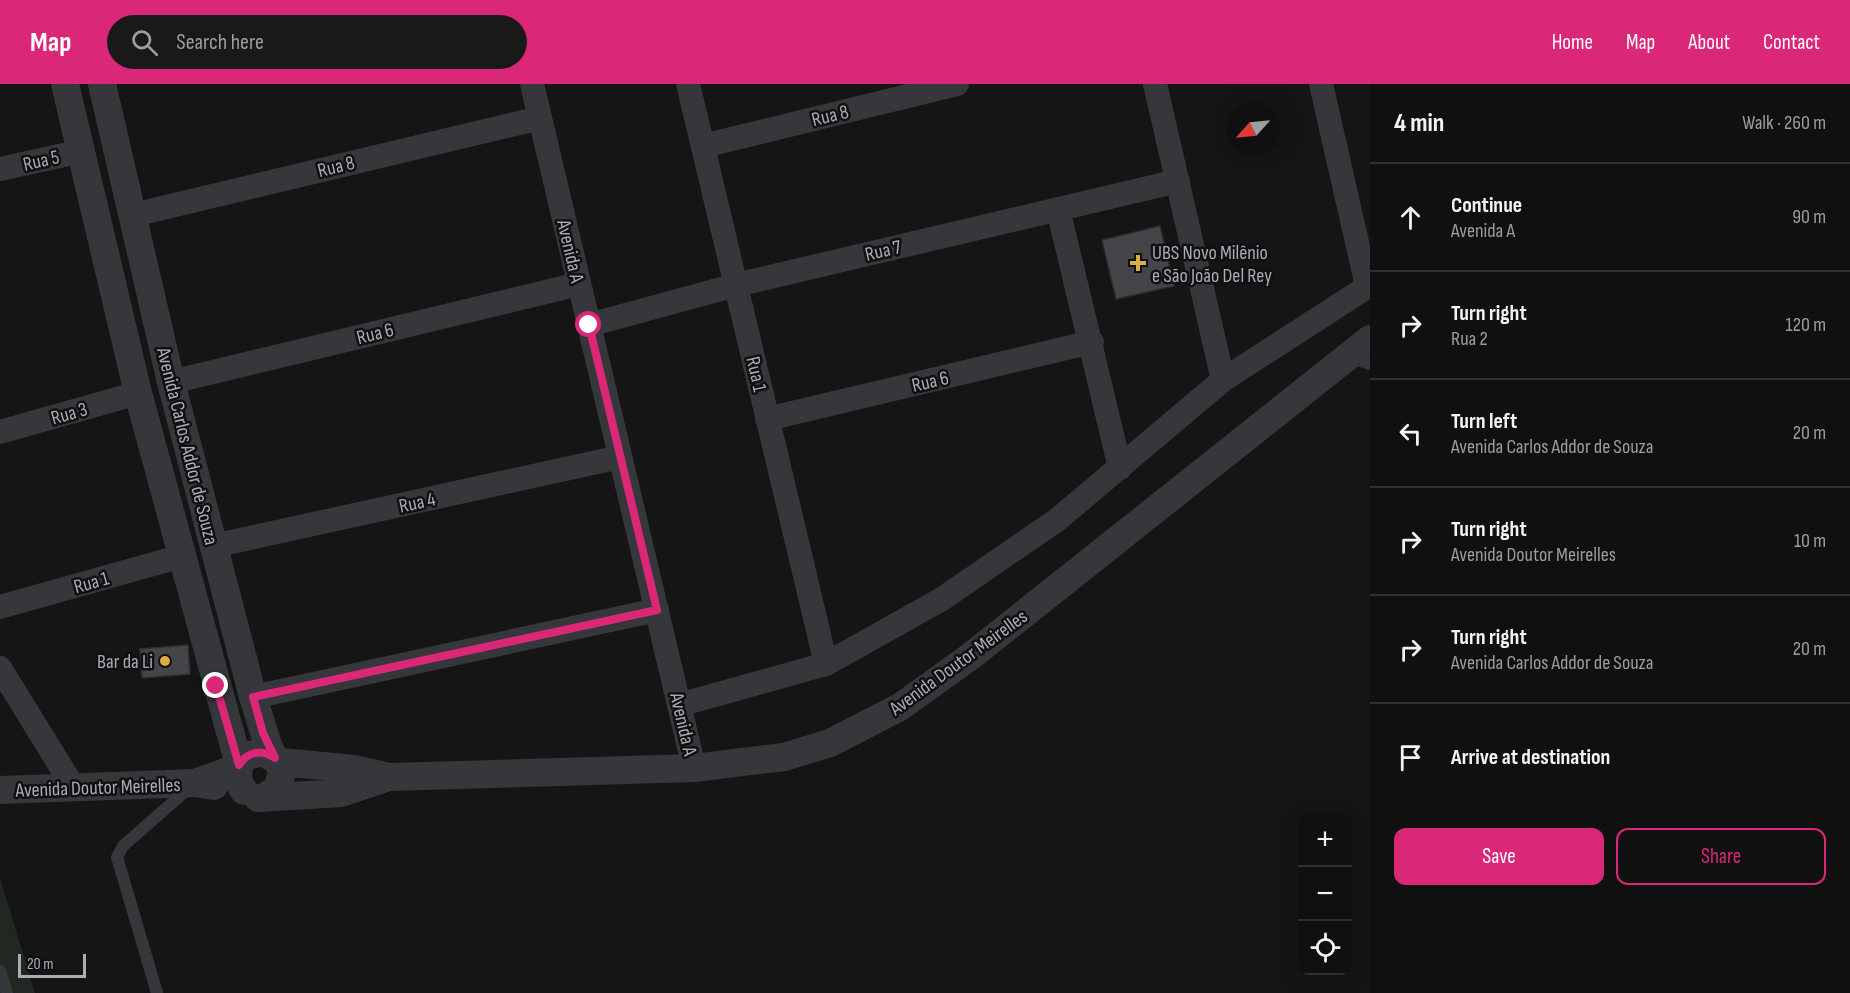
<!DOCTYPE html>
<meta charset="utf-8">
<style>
:root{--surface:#101010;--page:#191919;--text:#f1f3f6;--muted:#9c9d9f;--line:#303030;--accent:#db2777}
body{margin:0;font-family:"Sofia Sans Condensed",sans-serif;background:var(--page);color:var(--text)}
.controls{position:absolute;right:18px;bottom:18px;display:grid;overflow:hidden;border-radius:12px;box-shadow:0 6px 24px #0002}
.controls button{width:54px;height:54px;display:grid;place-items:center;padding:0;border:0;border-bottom:2px solid var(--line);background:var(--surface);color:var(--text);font:30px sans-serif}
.compass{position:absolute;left:1226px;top:18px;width:54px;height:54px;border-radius:50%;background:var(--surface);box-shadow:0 6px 24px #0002;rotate:243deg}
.scale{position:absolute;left:18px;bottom:15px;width:68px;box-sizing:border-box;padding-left:6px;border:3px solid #a8acb5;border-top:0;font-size:16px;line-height:21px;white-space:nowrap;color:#a8acb5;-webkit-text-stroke:4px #101011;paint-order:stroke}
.stop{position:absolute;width:18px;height:18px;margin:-14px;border:4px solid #db2777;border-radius:50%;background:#fff}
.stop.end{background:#db2777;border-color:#fff;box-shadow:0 2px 6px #0008}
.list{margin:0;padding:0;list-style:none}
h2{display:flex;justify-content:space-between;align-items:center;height:78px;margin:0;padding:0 24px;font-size:26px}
h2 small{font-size:20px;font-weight:400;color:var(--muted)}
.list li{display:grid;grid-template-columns:39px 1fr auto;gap:18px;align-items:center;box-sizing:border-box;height:108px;padding:0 24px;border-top:2px solid var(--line)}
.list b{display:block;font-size:22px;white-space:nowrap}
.list p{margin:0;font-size:20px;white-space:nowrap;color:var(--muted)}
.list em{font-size:20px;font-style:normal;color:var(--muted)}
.actions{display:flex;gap:12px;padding:18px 24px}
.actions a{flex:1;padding:14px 0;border:2px solid var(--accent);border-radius:12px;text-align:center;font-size:21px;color:var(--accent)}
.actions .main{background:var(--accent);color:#fff}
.icon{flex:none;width:33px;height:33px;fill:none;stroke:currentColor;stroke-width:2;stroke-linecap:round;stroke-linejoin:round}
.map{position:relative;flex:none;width:1370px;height:909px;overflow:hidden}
header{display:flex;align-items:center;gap:36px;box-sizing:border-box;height:84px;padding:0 30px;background:var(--accent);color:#fff}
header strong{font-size:28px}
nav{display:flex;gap:33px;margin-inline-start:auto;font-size:21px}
.search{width:420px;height:54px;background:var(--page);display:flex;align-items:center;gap:15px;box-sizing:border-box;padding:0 21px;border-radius:33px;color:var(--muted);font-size:22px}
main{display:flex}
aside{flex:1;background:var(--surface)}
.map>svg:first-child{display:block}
.green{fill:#212822}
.building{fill:#444549;stroke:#2f2f32;stroke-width:1.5}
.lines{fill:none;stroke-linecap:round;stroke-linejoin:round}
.service{stroke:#36373b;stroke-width:12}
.minor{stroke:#36373b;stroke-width:24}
.tertiary{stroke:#36373b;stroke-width:28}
.route{stroke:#db2777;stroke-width:8}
.poi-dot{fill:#dcac47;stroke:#101011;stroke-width:2}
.labels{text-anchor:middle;stroke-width:5;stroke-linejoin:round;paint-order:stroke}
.street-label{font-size:20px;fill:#a8acb5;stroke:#101011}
.poi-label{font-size:20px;fill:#a8acb5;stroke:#101011;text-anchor:start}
</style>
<header>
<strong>Map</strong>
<div class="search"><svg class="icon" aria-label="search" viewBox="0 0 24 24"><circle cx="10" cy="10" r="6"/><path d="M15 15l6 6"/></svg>Search here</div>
<nav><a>Home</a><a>Map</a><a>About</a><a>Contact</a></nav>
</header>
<main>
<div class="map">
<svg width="1370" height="909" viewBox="0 0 1370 909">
<rect width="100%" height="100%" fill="#151516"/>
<!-- green -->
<path class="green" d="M0 794 35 909H0Z"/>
<!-- building -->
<path class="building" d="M1160 142 1174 202 1116 215 1102 156Z
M188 561 190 590 142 594 140 565Z"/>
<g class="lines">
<!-- service -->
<path class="service" d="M1349 273 1370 280
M0 887 7 909
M157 909 117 773 123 762 189 704"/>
<!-- minor -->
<path class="minor" d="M532 0 694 684
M688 0 826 580
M1155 0 1223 296
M1321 0 1367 202
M703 62 957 0
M0 85 82 67
M1058 125 1120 384
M133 131 540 34
M589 241 736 201 1178 97
M171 298 579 200
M767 335 1092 258
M0 348 138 309
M213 462 620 373
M0 523 182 472
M0 584 74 704
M253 613 657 526
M679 621 826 580 942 515 1057 436 1223 296 1370 201"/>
<!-- tertiary -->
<path class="tertiary" d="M65 0 138 309 239 681 238 697 244 707
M102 0 171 298 253 613 269 664 282 686 278 704 265 713
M195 699 234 685 247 672 262 668 281 678 354 685 389 693 694 684 784 673 830 659 900 623 971 572 1370 255
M0 706 195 699 214 702
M258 714 341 709 389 693"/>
</g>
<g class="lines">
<!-- route -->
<path class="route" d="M216 602 239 681C248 667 262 665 275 674L263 649 253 613 657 526 589 241"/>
</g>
<!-- markers -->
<g class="poi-dot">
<path d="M1135 170h6v6h6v6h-6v6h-6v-6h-6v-6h6z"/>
<circle cx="165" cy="577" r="6"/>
</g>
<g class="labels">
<!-- street labels -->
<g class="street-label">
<text transform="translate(830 31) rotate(-14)" y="7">Rua 8</text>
<text transform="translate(41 76) rotate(-13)" y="7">Rua 5</text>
<text transform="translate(336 82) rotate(-14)" y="7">Rua 8</text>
<text transform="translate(883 166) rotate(-13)" y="7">Rua 7</text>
<text transform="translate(571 167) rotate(77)" y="7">Avenida A</text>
<text transform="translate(375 249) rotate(-14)" y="7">Rua 6</text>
<text transform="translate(757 290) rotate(77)" y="7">Rua 1</text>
<text transform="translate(930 297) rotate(-13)" y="7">Rua 6</text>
<text transform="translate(69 329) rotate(-16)" y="7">Rua 3</text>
<text transform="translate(188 362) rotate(76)" y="7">Avenida Carlos Addor de Souza</text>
<text transform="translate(417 418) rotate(-12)" y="7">Rua 4</text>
<text transform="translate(91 498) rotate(-16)" y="7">Rua 1</text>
<text transform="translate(958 578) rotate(-36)" y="7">Avenida Doutor Meirelles</text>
<text transform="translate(684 640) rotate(77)" y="7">Avenida A</text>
<text transform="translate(98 703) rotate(-2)" y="7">Avenida Doutor Meirelles</text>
</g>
<!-- poi labels -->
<g class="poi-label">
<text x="1152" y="175">UBS Novo Milênio<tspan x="1152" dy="23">e São João Del Rey</tspan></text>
<text x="153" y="584" text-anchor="end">Bar da Li</text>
</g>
</g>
</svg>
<div class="controls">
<button>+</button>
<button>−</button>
<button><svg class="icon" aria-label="locate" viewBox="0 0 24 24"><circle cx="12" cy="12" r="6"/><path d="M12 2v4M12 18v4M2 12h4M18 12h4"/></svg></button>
</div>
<svg class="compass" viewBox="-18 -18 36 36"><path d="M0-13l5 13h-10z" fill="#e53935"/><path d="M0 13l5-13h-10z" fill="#9c9d9f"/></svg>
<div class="scale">20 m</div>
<div class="stop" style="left:589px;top:241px"></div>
<div class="stop end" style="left:216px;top:602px"></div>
</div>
<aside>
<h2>4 min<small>Walk · 260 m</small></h2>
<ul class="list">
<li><svg class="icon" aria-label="ahead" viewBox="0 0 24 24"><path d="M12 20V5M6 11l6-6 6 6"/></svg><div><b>Continue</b><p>Avenida A</p></div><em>90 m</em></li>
<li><svg class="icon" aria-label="right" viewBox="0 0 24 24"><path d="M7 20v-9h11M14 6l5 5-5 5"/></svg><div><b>Turn right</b><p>Rua 2</p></div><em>120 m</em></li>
<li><svg class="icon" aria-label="left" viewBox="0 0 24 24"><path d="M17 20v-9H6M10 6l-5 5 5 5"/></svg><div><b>Turn left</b><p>Avenida Carlos Addor de Souza</p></div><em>20 m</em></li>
<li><svg class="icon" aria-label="right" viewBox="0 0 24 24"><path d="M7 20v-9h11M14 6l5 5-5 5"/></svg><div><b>Turn right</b><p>Avenida Doutor Meirelles</p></div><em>10 m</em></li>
<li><svg class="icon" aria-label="right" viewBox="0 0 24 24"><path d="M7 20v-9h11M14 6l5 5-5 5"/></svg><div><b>Turn right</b><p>Avenida Carlos Addor de Souza</p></div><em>20 m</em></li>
<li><svg class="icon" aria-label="arrive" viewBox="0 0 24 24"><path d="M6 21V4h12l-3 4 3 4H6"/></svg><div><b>Arrive at destination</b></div></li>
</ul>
<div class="actions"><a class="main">Save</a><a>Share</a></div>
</aside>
</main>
